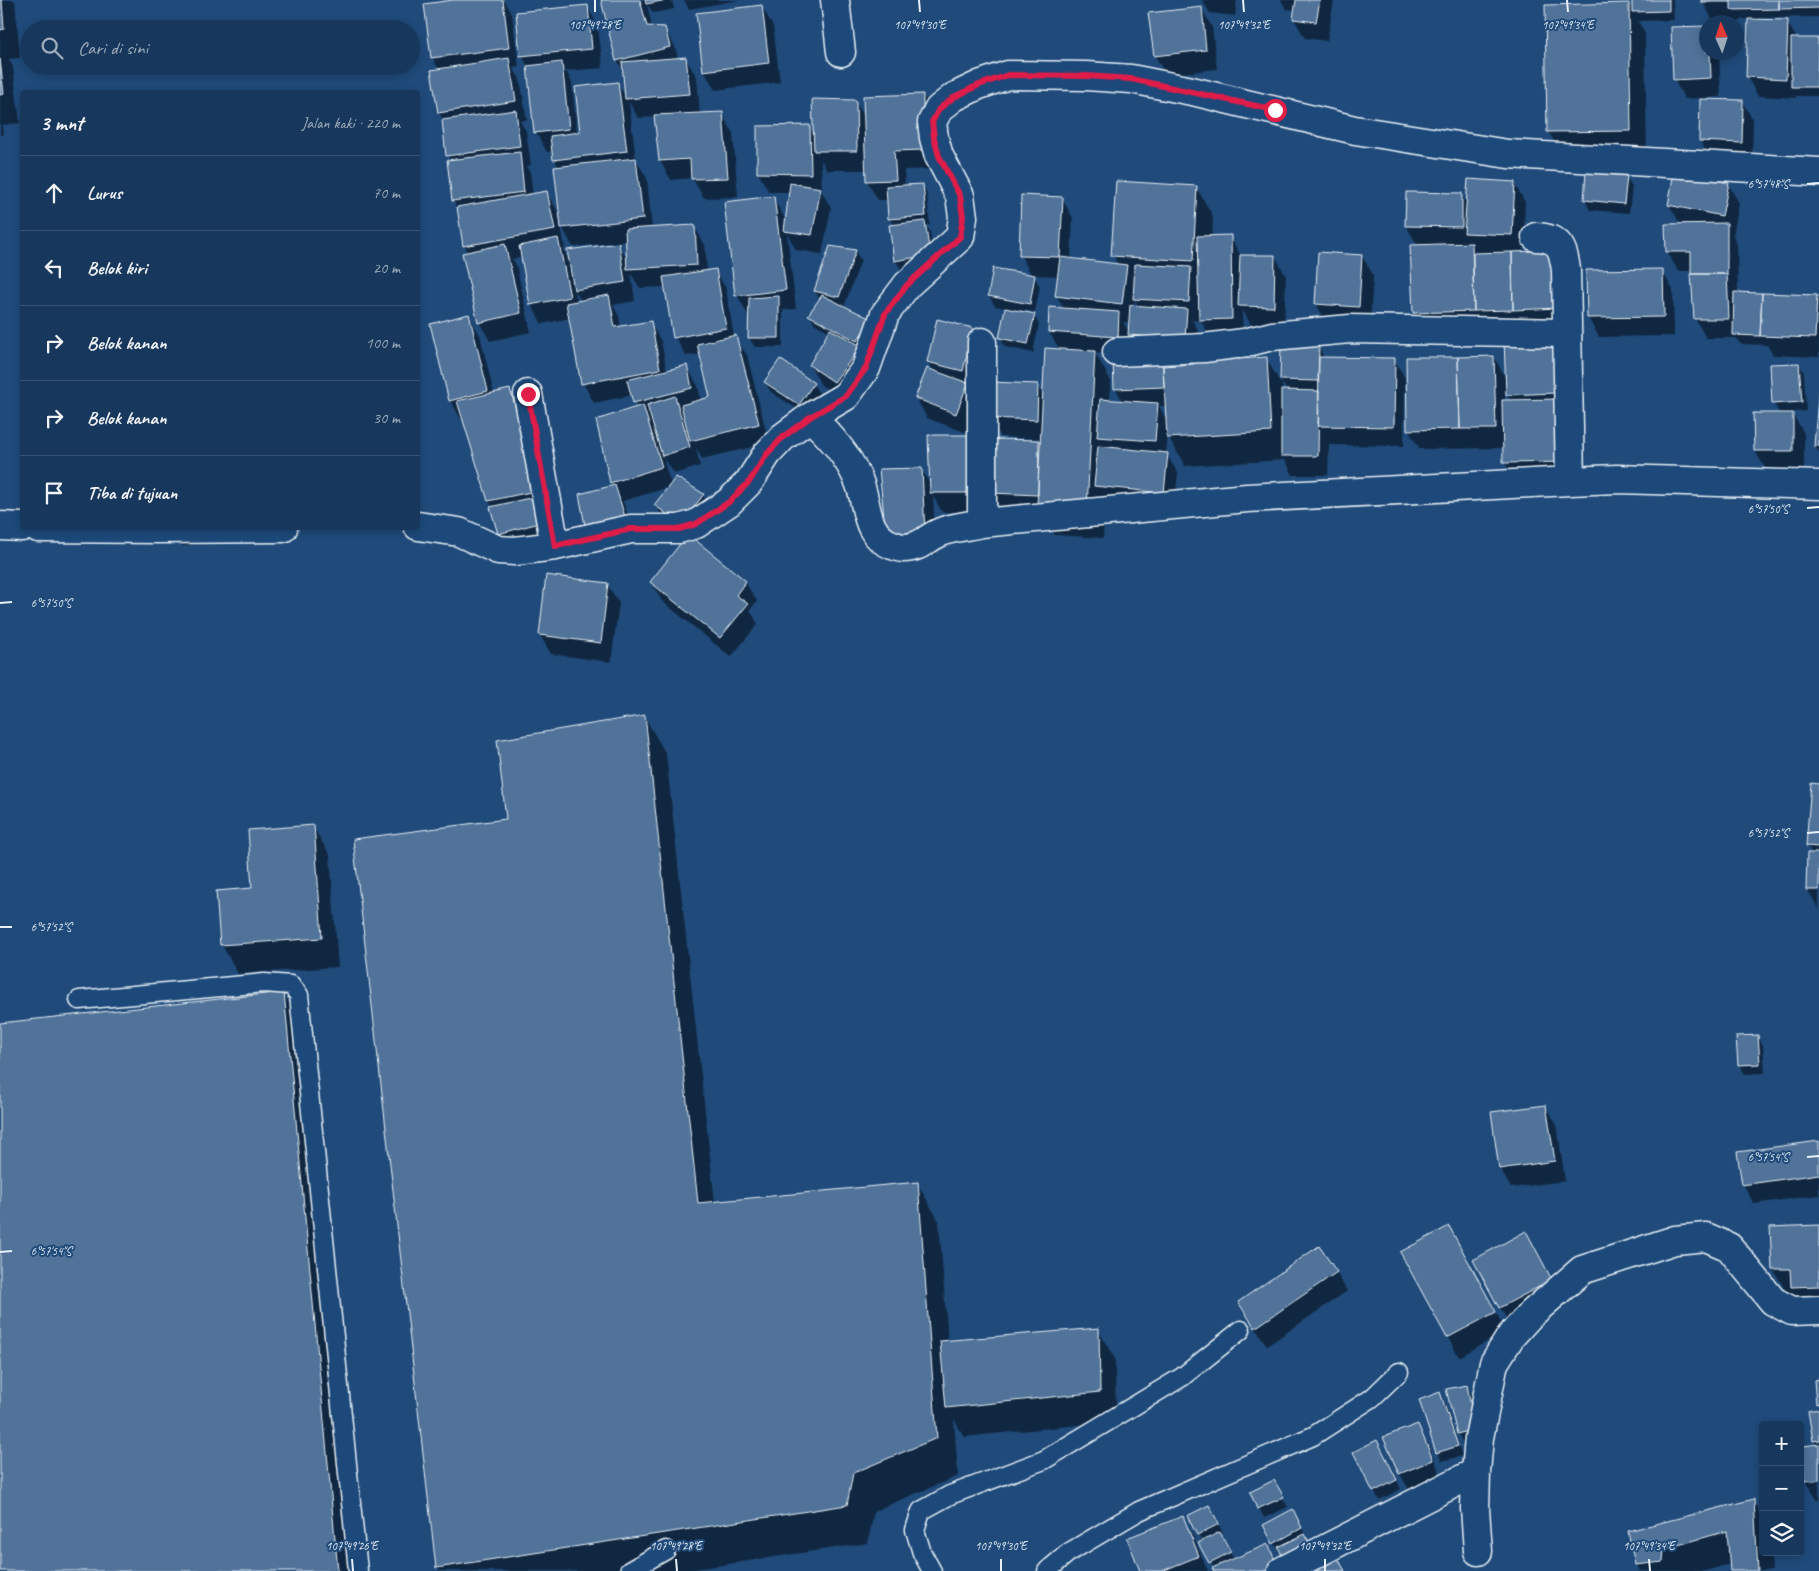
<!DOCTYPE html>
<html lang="id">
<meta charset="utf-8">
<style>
:root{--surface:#17385c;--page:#203f62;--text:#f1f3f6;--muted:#9eacbb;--line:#365272}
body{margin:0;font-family:Caveat,sans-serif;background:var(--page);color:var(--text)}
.controls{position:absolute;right:15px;bottom:15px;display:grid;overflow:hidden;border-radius:5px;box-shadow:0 2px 8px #0003}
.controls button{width:45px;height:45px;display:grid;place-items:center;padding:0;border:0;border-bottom:1px solid var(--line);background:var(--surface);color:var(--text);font:25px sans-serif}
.compass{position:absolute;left:1699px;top:15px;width:45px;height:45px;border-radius:50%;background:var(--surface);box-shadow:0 2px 8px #0003;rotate:357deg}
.stop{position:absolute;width:15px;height:15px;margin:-11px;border:4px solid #e11d48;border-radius:50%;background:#fff}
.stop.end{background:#e11d48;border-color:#fff;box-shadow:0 1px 5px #0008}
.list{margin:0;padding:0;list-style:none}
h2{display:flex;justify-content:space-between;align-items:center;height:65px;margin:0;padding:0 20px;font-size:21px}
h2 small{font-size:16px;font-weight:400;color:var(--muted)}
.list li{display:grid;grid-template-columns:32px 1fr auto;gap:15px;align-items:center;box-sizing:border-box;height:75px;padding:0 20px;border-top:1px solid var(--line)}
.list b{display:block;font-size:19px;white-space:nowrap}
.list em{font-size:16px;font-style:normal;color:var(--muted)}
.icon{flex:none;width:28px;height:28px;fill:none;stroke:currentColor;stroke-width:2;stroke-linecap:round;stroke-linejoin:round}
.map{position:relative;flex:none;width:1819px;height:1571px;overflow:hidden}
.search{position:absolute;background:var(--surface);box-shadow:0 2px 8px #0003;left:20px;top:20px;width:400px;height:55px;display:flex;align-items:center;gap:12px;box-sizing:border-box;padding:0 18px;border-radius:28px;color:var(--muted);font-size:19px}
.panel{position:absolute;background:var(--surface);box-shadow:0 2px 8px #0003;left:20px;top:90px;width:400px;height:440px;border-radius:5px}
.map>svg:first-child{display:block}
.shadow{fill:#0007;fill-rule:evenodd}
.building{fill:#517399;stroke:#e8f1f8}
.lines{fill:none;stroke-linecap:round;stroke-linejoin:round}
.lane-casing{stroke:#e8f1f8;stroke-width:21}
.street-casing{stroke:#e8f1f8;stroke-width:31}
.lane{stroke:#1f4a7a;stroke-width:18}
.street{stroke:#1f4a7a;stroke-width:28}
.route{stroke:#e11d48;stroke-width:6}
.ticks{fill:none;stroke:#e8f1f8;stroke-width:2}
.ticks-label{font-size:12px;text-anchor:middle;fill:#e8f1f8;stroke:#1f4a7a;stroke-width:4;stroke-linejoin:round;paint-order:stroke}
</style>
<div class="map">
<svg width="1819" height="1571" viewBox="0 0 1819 1571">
<rect width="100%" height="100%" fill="#1f4a7a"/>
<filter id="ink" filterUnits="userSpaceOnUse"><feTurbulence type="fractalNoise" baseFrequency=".02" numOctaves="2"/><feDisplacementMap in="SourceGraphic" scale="10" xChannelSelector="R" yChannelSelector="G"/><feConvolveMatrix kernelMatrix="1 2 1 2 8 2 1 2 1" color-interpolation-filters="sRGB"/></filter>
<g filter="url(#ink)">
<!-- shadow -->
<path class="shadow" d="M0 0H15L20 58 9 59 13 67 20 123 2 125 3 135H0Z
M463 0H504L512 14 519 67 513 68 520 79 527 120 520 121 526 131 531 165 526 166 530 172 533 195 547 193 558 212 559 219H561L559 168 555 160 553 151 547 152 536 132 528 67 522 55 587 6 598 26 603 68 566 71 572 83 577 134 581 133 617 83 627 99 624 73 617 60 602 0H672L674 9 653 13 647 4 652 28H664L675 47 678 58H685L697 77 700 115 722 114 733 133 738 197 704 198 692 178 671 180 660 161 656 117 638 118 629 102 636 160 647 178 652 229 694 226 705 245 707 271 715 270 726 289 734 337 747 355 769 443 702 459 696 448 700 466 674 474 663 458 671 485 703 495 708 504 687 532 661 514 655 505 670 487 623 501 637 543 598 550 614 487 612 482 637 408 633 395 594 403 583 383 570 318 542 324 531 304 522 257 512 259 516 264 531 332 490 341 479 322 468 253 465 246 458 210 453 200 451 160 447 155 444 121 439 113 433 72 439 70 432 57ZM561 225 573 247 627 241 628 261 618 244 570 262 563 249H565ZM631 274 640 288 666 287 675 337 686 356 701 354 712 398 701 401 698 386 687 367 667 372 661 341 650 322 621 327 619 316 613 305 635 301ZM575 291 582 302 577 303Z
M684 0H739L689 9Z
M1202 0H1237L1235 16 1210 13Z
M1281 0H1334L1327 41 1305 38 1294 19 1296 10 1286 9Z
M1633 0H1673L1674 20 1638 21 1645 33 1647 159 1565 160 1548 131 1629 4 1633 13Z
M1702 0H1819V17L1759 18V21L1787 22 1797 39H1817L1819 43V96H1796V98L1758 96 1747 77 1749 19H1741V21H1713Z
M762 7 773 26 780 82 715 90 704 71 697 14Z
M1201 8 1212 27 1217 69 1166 75 1155 56Z
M1706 27V52H1719L1721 97 1705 98V100L1742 101 1753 120 1752 161 1711 160 1700 141 1701 98 1685 99 1674 80 1672 28Z
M923 95 934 114V169L904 170 905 186 922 185 927 194 930 225H926L930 232 934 264 901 269 895 260 894 226 890 219 888 200H878L867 181V170H827L821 160 822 192 831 208 822 254 796 250 787 233 796 309 783 310V347H755L749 338 750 314 748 315 737 295 773 198 784 217 785 224 790 192H769L758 173 809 127 815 136 855 101 865 118Z
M1587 173 1626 177 1632 186 1629 213 1590 210 1585 200Z
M1514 183 1525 202 1523 252 1570 327 1425 332 1414 312 1418 246 1406 226 1462 195 1467 204Z
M1728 184 1739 203 1733 236 1737 244 1738 293 1816 296 1819 301V357L1773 355 1767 345 1740 344 1736 338H1706L1695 319 1693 271H1678L1667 252 1681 225 1669 205Z
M1196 187 1213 216 1212 237H1230L1241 256H1275L1286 276 1284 326 1251 325 1242 309 1243 338 1211 339 1201 321 1192 320 1198 330 1196 355 1236 353 1240 360 1266 358 1281 384 1282 346 1319 347 1324 358 1394 359 1405 378 1404 446 1329 445 1328 475H1293L1285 460 1185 466 1168 436 1166 454 1178 473 1174 512 1105 505 1103 538 1055 535 1043 513 1003 512 992 493 1039 441 1041 446 1042 439 1001 437 990 418 1037 385 1044 397 1060 350 1049 332 1064 309 1057 296 1059 276 1033 275 1040 286 1035 312 1021 310V312L1034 315 1039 324 1033 353 1005 347 1000 338 1006 308 995 306 989 296 1032 276 1021 256 1062 199 1073 218 1071 260 1119 266 1113 255ZM1135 300 1139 307 1134 306ZM1123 322 1130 323 1129 332ZM1129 335 1140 354 1195 358V365L1166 367 1162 359 1116 389 1123 402 1110 401 1111 381 1095 353 1128 356ZM1282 383 1288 392H1283ZM1159 406H1166L1167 421Z
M855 251 861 260 844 307 870 320 845 401 821 385 810 365 830 332 815 324 810 315 820 300 815 291Z
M1362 256 1373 275 1370 326 1327 323 1316 304Z
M1662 271 1673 290 1674 336 1599 337 1588 318Z
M469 316 480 335 494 394 509 390 526 419 547 531 504 542 499 533 493 508 489 501 464 419H461L450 400Z
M972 329 983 348 979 404 967 433 927 418 916 398 934 372 928 362Z
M1553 339 1575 481 1516 482 1505 463 1504 448 1420 449 1408 430 1407 358 1494 357 1506 379ZM1505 391 1511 401 1505 402Z
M1799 364 1804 373 1806 411 1791 412 1804 433V470H1766L1755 451V414H1780L1773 403Z
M765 382 813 384 819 393 805 414 771 392Z
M1819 398V453L1815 446Z
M929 436 989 512H942L933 496 936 554 898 555 921 469 931 486Z
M57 528 115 542 67 544Z
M172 528 224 541 182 546Z
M689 536 745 582 757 601 750 610 758 624 731 657 662 601 651 582Z
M548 576 607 584 619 603 611 662 551 654 540 635Z
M644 716 666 754 715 1203 917 1183 939 1221 948 1342 1098 1330 1115 1359 1116 1421 964 1437 954 1419 958 1476 874 1511 868 1543 682 1571H440L437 1567 508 820Z
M1819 785V909L1807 889 1812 854 1807 845Z
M313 827 330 855 338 967 238 974 222 945 253 889Z
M283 993 305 1031 356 1571H0V1024Z
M1757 1036 1763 1045 1765 1073 1745 1074 1739 1065 1737 1037Z
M1546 1106 1557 1125 1565 1181 1511 1188 1500 1169Z
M1819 1142V1195L1754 1204 1743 1184Z
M1819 1226V1316L1790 1298 1773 1269Z
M1525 1233 1562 1299 1511 1327 1474 1260Z
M1460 1247 1506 1331 1459 1357 1448 1338Z
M1336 1272 1347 1291 1267 1346 1239 1302Z
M1466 1386 1472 1396 1480 1438 1463 1443 1458 1434Z
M1440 1394 1445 1403 1462 1456 1442 1461 1437 1452Z
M1819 1410V1500H1817L1805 1481 1817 1446 1814 1441Z
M1417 1425 1428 1445 1443 1480 1411 1493 1400 1474 1385 1438Z
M1382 1451 1401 1489 1379 1500 1374 1491Z
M1274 1482 1288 1507 1264 1518 1251 1492Z
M1753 1500 1763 1517V1552H1771L1772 1571H1731L1730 1564 1705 1571H1640L1636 1564 1630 1532Z
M1214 1516 1223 1533 1221 1535 1234 1560 1267 1546 1281 1571H1215L1198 1534Z
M1182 1517 1193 1536 1208 1571H1142Z
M1298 1520 1307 1538 1279 1552 1274 1543Z"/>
<!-- building -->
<path class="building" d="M0 0H2L4 29 0 30Z
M453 0H503L509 48 431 58 424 4Z
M601 0H640L647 26 665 27 670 47 616 61Z
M645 0H667L646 4Z
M1296 0H1320L1316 22 1293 19Z
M1632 0H1669V11L1632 12Z
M1701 0H1731V2H1701Z
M1731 0H1779V9L1731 10Z
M1779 0H1819V8L1779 9Z
M1629 3 1631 131 1547 132 1545 5Z
M588 5 592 49 520 56 516 12Z
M762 5 769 63 703 71 696 13Z
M1202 7 1206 50 1154 56 1148 13Z
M1748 19 1788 20 1786 79 1746 77Z
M1706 26V52H1710L1711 78 1673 80 1671 27Z
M1791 38H1818L1817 87H1791Z
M686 57 690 94 625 99 622 62Z
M509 58 516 101 438 113 431 70Z
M0 59 4 94 0 95Z
M562 62 569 129 534 133 527 66Z
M618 82 627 151 553 160 550 136 580 132 575 87Z
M923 94V150L894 151 896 180 866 181 863 96Z
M812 99 856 100 857 151H814Z
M1700 99 1743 100 1742 143 1699 141Z
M516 110 520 146 446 156 442 120Z
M723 112 728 178 691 179 690 159 659 161 654 115Z
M810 125 811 174 757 173V126Z
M520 152 524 192 452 201 447 160Z
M636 158 643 219 561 228 554 167Z
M1586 172 1627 176 1624 204 1584 200Z
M1674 172 1729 183 1722 216 1668 205Z
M1468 179 1515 182 1512 235 1464 233Z
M1116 181 1197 186 1193 261 1111 256Z
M790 183 821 188 812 235 784 231Z
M923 184 926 216 888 219 886 186Z
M547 191 555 230 463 246 457 207Z
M1406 192 1462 193V227L1405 226Z
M1021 195 1063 197 1060 257 1019 256Z
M774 196 786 290 735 296 724 202Z
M925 221 930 255 894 261 889 225Z
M1727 223V274H1691V252H1666L1665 224Z
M695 225 697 265 627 269 625 229Z
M1231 235 1232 319 1199 320 1197 236Z
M558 238 570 297 530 305 519 246Z
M619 243 625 282 574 290 567 250Z
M1472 243 1474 311 1413 313 1410 245Z
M505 244 521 313 478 323 462 253Z
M830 246 856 250 839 297 814 291Z
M1558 250 1559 308 1513 310 1512 252Z
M1318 252 1362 255 1359 307 1315 304Z
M1512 252 1513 310 1474 311 1473 253Z
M1240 255H1275L1274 307 1238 306Z
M1060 257 1127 265 1122 304 1055 296Z
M1135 264 1191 267 1189 302 1133 299Z
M993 268 1035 275 1030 304 988 296Z
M716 269 726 328 673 338 663 277Z
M1663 269 1664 317 1587 318 1586 270Z
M1691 274H1727L1729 319H1694Z
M1734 292 1762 293 1760 336 1733 335Z
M1762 293 1817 295 1815 338 1760 336Z
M609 295 615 327 651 321 660 369 581 384 566 303Z
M822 295 871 319 857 341 808 315Z
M779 296V338H748L749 298Z
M1130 305 1187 309 1185 339 1128 335Z
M1049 307 1119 312 1118 337 1048 332Z
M1005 308 1035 314 1028 344 999 338Z
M469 314 488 391 449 401 430 324Z
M937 319 973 328 963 371 927 362Z
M830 329 861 346 834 382 809 365Z
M736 335 759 424 690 441 681 405 710 397 697 344Z
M1553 338 1555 393 1506 395 1504 339Z
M1281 344 1319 346 1318 381 1280 380Z
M1045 348 1095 351 1087 509 1037 506Z
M1237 352 1238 359 1267 357 1271 432 1167 438 1163 366 1194 364 1193 354Z
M1494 356 1496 429H1460L1458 357Z
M1162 357 1164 387 1114 389 1113 361Z
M1319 357 1395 358 1394 427 1318 426Z
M1406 357H1458L1460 429 1407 430Z
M780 359 814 383 799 405 764 382Z
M1799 363 1802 402 1772 404 1770 364Z
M687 365 692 388 633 403 627 380Z
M927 368 968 383 956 414 915 398Z
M990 382 1038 384 1037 420 989 418Z
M1819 384V446H1814Z
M510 389 540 490 488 501 457 401Z
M1281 390 1319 391 1318 456H1281Z
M675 396 690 447 662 456 647 405Z
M1100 399 1158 403 1155 441 1097 437Z
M1563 399 1565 462 1503 463 1502 400Z
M643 405 662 467 610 483 596 420Z
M1753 413H1793V451H1754Z
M928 435H979V493H930Z
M992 439 1039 440 1038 495 990 493Z
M1098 446 1168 453 1164 493 1094 486Z
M922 468 925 535 886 536 879 469Z
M676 477 704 494 681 524 654 505Z
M615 485 627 523 586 531 579 494Z
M534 497 543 522 498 534 490 507Z
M688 534 746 581 736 595 748 604 720 638 650 582Z
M546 575 608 583 601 643 539 635Z
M645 715 698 1203 918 1182 937 1438 853 1473 847 1505 436 1568 353 839 506 819 497 740Z
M1811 783 1819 784V847L1806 846Z
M314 825 322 938 220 945 216 891 252 888 248 830Z
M1807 853H1819V890H1806Z
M284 992 338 1571H0V1023Z
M1758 1035 1760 1064 1738 1065 1736 1036Z
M1546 1105 1555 1161 1499 1169 1491 1112Z
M1819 1141V1174L1742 1185 1737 1152Z
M1819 1225V1286L1791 1287 1790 1269H1772L1770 1227Z
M1449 1226 1496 1312 1447 1338 1400 1252Z
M1526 1231 1552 1280 1499 1308 1473 1260Z
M1319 1246 1337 1272 1255 1328 1238 1302Z
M1099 1328 1100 1392 946 1408 940 1341Z
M1819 1379V1403L1816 1404 1814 1380Z
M1467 1385 1475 1429 1457 1434 1446 1389Z
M1440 1392 1458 1446 1436 1453 1419 1400Z
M1819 1409V1440L1813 1441 1808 1411Z
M1418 1424 1433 1460 1399 1474 1383 1437Z
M1377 1440 1397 1480 1373 1492 1353 1452Z
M1819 1444V1480L1804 1481 1803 1446Z
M1274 1480 1284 1497 1257 1509 1250 1492Z
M1754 1499 1758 1571H1730L1727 1531 1664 1549 1663 1562 1635 1565 1628 1531Z
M1209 1505 1219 1524 1197 1535 1187 1516Z
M1293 1509 1302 1528 1273 1544 1263 1525Z
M1183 1516 1199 1556 1162 1571H1140L1127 1538Z
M1220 1532 1231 1552 1209 1563 1198 1543Z
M1305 1534 1313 1550 1286 1564 1278 1547Z
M1268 1544 1277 1565 1264 1571H1214L1212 1568Z
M1335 1553 1345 1571H1305Z"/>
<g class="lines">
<defs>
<path id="lane" d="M79 1000 264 983 291 985 299 995 358 1571
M629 1571 666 1550
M932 1571 922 1553 915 1530 921 1511 950 1495 1044 1460 1182 1377 1241 1330
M1047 1571 1068 1553 1139 1511 1313 1436 1372 1398 1399 1372"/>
<path id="street" d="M835 0 841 52
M1536 237C1560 238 1563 248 1566 270L1570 481
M1117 352 1204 348 1244 343 1272 336 1350 329 1567 333
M528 394 555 546
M810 417 846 396 866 368 885 314 907 285 960 237 963 217 960 196 939 156 934 138 932 122 939 109 954 97 979 85 1008 75 1086 76 1131 79 1192 91 1355 130 1508 154 1819 172
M982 523V342
M0 526 22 527
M418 526 459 532 498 550 515 551 555 546 631 529H679L696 524 729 502 749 482 767 454 783 437 810 417C830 435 846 453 857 477 869 500 862 534 892 545 896 546 899 548 903 548 921 548 926 538 941 532 953 527 969 526 982 523L1247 498 1570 481 1617 479 1819 485
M38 528 157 529 283 528
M1476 1472 1475 1509 1478 1551
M1282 1571 1476 1472 1479 1438 1494 1363 1511 1336 1530 1315 1582 1270 1675 1240 1706 1237 1729 1247 1773 1301 1792 1311 1819 1310"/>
</defs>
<!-- lane casing -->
<use href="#lane" class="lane-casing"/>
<!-- street casing -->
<use href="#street" class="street-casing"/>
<!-- lane -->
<use href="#lane" class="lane"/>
<!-- street -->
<use href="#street" class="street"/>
</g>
</g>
<g class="lines" filter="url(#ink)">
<!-- route -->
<path class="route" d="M528 394 555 546 631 529H679L696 524 729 502 749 482 767 454 783 437 810 417 846 396 866 368 885 314 907 285 960 237 963 217 960 196 939 156 934 138 932 122 939 109 954 97 979 85 1008 75 1086 76 1131 79 1275 110"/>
</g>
<!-- ticks -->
<path class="ticks" d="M595 0V12M919 0 920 12M1243 0 1244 12M1567 0 1568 12M1807 184 1819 183M1807 508 1819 507M0 603 12 602M1807 833 1819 832M0 927H12M1807 1157 1819 1156M0 1252 12 1251M352 1559 353 1571M676 1559 677 1571M1001 1559V1571M1325 1559V1571M1649 1559 1650 1571"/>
<g class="ticks-label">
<text x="595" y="29">107°49'28"E</text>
<text x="920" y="29">107°49'30"E</text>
<text x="1244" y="29">107°49'32"E</text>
<text x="1568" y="29">107°49'34"E</text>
<text x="1768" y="188">6°57'48"S</text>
<text x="1768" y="513">6°57'50"S</text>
<text x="51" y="607">6°57'50"S</text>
<text x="1768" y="837">6°57'52"S</text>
<text x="51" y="931">6°57'52"S</text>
<text x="1768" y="1161">6°57'54"S</text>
<text x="51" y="1255">6°57'54"S</text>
<text x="352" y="1550">107°49'26"E</text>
<text x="676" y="1550">107°49'28"E</text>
<text x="1001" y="1550">107°49'30"E</text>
<text x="1325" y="1550">107°49'32"E</text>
<text x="1649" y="1550">107°49'34"E</text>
</g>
</svg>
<div class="controls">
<button>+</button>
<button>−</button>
<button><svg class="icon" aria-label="layers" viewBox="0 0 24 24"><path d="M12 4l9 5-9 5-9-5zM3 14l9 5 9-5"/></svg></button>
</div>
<svg class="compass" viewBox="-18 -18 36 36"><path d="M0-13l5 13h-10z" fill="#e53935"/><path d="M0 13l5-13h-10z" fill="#9eacbb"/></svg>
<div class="stop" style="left:1275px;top:110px"></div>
<div class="stop end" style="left:528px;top:394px"></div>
<div class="search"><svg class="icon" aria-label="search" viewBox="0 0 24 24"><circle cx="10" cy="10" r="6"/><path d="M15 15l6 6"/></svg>Cari di sini</div>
<section class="panel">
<h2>3 mnt<small>Jalan kaki · 220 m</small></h2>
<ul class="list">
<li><svg class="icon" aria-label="ahead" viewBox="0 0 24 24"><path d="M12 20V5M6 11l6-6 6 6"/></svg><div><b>Lurus</b></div><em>70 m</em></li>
<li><svg class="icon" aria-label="left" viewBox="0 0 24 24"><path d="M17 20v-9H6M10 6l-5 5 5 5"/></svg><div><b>Belok kiri</b></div><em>20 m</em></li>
<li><svg class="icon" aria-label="right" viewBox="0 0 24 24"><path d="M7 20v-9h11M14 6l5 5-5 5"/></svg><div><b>Belok kanan</b></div><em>100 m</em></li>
<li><svg class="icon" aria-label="right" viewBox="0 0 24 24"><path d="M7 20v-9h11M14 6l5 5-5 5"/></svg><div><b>Belok kanan</b></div><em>30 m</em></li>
<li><svg class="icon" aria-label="arrive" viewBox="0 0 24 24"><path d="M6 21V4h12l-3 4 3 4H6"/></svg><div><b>Tiba di tujuan</b></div></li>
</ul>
</section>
</div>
